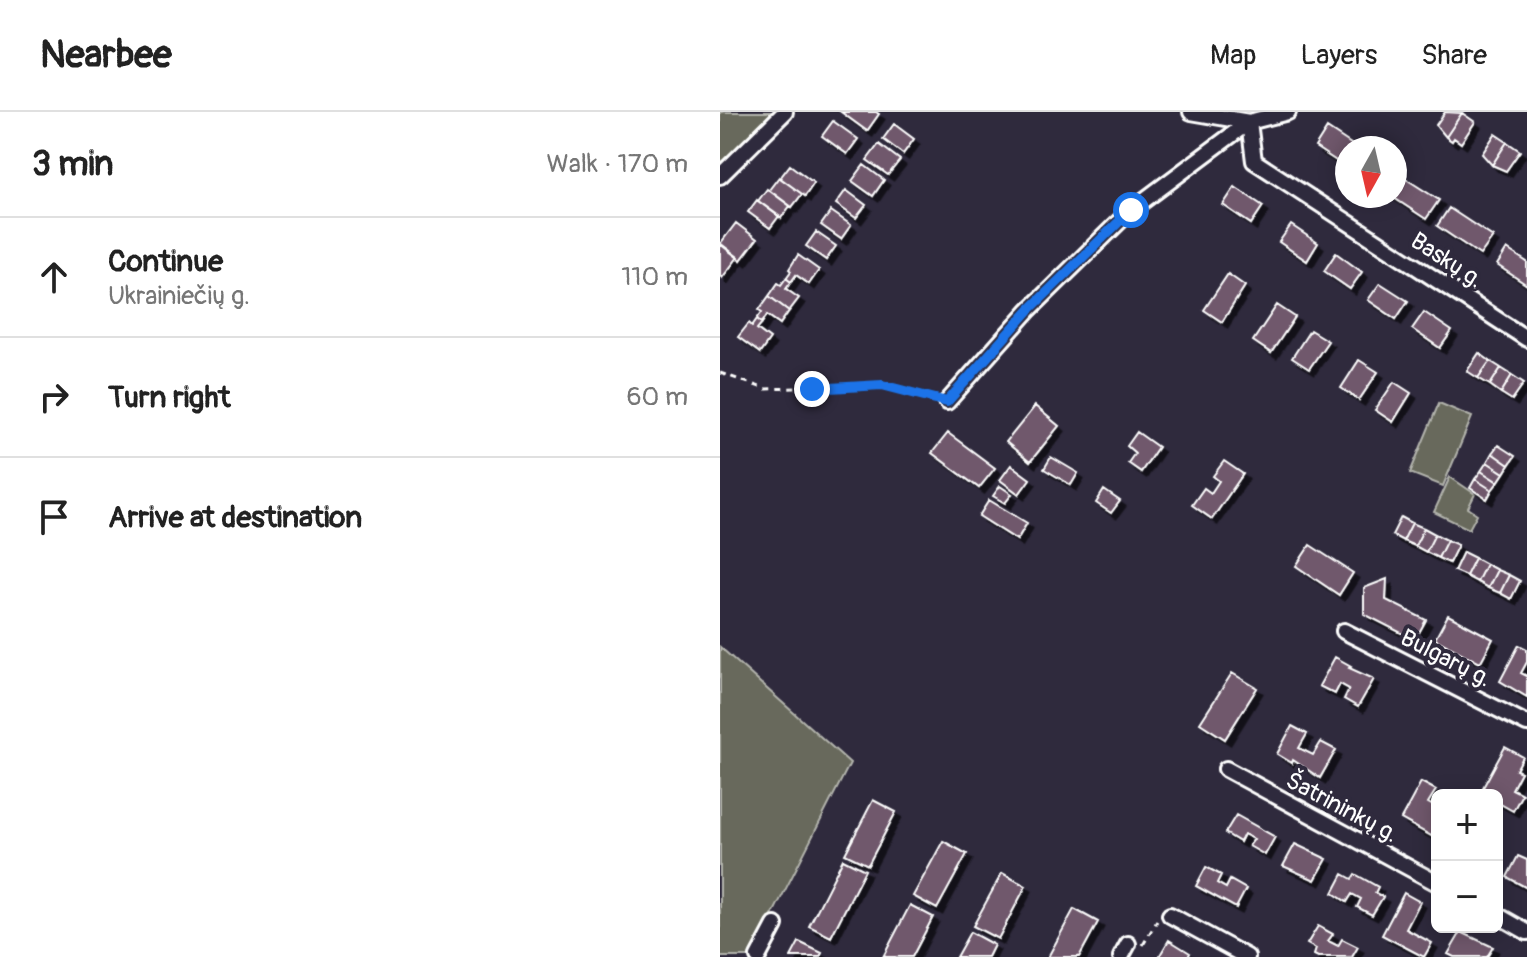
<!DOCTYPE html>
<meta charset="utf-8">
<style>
:root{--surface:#fff;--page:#f2f2f2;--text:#222;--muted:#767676;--line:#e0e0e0}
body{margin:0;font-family:Pangolin,sans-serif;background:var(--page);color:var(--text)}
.controls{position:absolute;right:24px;bottom:24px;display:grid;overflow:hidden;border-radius:12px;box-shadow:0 4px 20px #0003}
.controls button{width:72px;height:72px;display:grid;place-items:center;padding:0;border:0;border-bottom:2px solid var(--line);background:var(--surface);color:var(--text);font:40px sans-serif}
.compass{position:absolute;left:615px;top:24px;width:72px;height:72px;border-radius:50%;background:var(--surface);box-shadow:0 4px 20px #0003;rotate:188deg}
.stop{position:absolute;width:24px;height:24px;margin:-18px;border:6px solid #1a73e8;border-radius:50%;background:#fff}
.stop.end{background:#1a73e8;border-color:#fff;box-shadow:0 2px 8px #0008}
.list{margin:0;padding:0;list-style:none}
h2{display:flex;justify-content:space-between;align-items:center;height:104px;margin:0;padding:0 32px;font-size:34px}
h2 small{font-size:26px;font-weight:400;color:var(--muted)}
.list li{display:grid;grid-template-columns:52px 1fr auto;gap:24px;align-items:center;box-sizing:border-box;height:120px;padding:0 32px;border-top:2px solid var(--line)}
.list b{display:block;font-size:30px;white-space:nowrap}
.list p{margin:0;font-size:26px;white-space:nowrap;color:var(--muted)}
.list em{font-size:26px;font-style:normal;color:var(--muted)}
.icon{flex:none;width:44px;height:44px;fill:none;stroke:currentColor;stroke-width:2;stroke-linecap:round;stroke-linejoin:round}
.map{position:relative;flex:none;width:807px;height:845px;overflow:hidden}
header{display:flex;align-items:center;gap:48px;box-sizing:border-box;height:112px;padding:0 40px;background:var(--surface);border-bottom:2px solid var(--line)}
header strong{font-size:38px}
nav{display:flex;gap:44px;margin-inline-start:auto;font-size:28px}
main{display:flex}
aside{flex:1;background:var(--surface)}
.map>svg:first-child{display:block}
.green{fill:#67695b;stroke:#b3b4ad;stroke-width:2}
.building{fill:#6f586c;stroke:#fff;stroke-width:2;filter:url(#shadow)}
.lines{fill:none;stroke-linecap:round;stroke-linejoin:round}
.street-casing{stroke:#fff;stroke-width:20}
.path{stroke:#fff;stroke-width:3;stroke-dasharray:6 6;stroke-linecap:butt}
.street{stroke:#2f2a3d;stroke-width:14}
.route{stroke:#1a73e8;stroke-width:10}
.labels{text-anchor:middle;stroke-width:8;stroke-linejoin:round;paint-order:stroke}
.street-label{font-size:24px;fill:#fff;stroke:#2f2a3d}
</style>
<header>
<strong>Nearbee</strong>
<nav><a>Map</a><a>Layers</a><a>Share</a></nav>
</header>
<main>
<aside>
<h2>3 min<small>Walk · 170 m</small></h2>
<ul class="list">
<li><svg class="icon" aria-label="ahead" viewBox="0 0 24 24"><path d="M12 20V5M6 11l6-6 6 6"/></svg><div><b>Continue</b><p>Ukrainiečių g.</p></div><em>110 m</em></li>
<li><svg class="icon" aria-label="right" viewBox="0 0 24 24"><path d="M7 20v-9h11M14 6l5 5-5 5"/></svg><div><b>Turn right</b></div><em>60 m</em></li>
<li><svg class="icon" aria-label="arrive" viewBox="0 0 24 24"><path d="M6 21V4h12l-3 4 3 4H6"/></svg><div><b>Arrive at destination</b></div></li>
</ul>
</aside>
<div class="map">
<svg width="807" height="845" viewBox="0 0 807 845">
<defs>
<filter id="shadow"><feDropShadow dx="5.5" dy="5.5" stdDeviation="0" flood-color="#0009"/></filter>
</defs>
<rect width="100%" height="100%" fill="#2f2a3d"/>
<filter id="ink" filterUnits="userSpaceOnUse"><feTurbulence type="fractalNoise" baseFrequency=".0125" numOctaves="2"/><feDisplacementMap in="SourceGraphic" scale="16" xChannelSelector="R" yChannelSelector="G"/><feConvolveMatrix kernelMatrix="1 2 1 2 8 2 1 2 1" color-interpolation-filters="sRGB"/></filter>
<g filter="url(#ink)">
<!-- green -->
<path class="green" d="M0 0H52L0 52Z
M719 291 752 305 723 374 690 361Z
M730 365 755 382 748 396 757 402 749 417 714 400Z
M0 535 130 651 31 845H0Z"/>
<!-- building -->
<path class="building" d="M121 0H156L159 2 147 19Z
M725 0 742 1 726 25 716 13Z
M742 1 755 10 741 31 734 26 732 29 726 25Z
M113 9 138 27 127 42 102 24Z
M174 12 194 27 183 42 163 27Z
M607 16 637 36H627V56L595 35Z
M775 22 787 30 772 53 762 42Z
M787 30 800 39 786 59 772 53Z
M159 32 180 48 168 63 147 48Z
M70 53 94 71 85 84 60 66Z
M144 53 164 68 153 84 132 69Z
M675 60 719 88 706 107 671 84H675Z
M59 65 82 82 72 95 49 78Z
M515 75 543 94 531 112 503 93Z
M47 77 70 94 61 106 38 89Z
M126 78 146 93 136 106 116 92Z
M37 88 59 104 50 116 28 100Z
M729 96 773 125 760 143 717 114Z
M111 99 131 113 121 127 101 113Z
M16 111 37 127 21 148 0 132Z
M571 113 598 131 587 149 559 130Z
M96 120 116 134 106 148 86 134Z
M0 131 18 145 2 166 0 164Z
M787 137 807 150V173L777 153Z
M616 141 642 160 630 177 604 159Z
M78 143 99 158 89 172 76 163 71 170 66 166 71 159 69 157Z
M508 162 525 174 502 210 484 198Z
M66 166 71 170 66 177 79 186 69 199 49 184 58 171 61 173Z
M660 171 688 189 676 207 648 188Z
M49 184 69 199 60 212 47 203 42 211 37 207 42 200 39 198Z
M557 193 575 205 551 241 533 229Z
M704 200 732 219 720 236 692 217Z
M37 207 42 211 37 217 50 227 40 241 18 225 29 211 32 214Z
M590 218 608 229 589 257 572 246Z
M759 241 770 249 758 266 747 259Z
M639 248 658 260 639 288 621 276Z
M770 249 781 256 770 273 758 266Z
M781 256 792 263 781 281 770 273Z
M792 263 804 271 792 288 781 281Z
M674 270 691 281 673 310 655 298Z
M315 294 339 314 310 350 286 330Z
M417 320 438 335 421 360 408 351 415 341 407 334Z
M228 321 275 356 259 376 212 341Z
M778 333 795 344 789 353 772 341Z
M772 341 789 353 784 361 767 350Z
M331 345 358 361 351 373 324 357Z
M504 349 523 362 492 407 472 393 484 376 491 381 499 369 493 364Z
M767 350 784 361 778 370 761 359Z
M291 353 310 367 299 382 280 368Z
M761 359 778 370 772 378 755 367Z
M755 367 772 378 767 387 750 376Z
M280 374 292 382 285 391 273 384Z
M384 378 400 389 391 401 376 391Z
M269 388 307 411 297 428 259 404Z
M681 405 692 411 683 429 672 423Z
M692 411 704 416 695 434 683 429Z
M704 416 715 422 706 440 695 434Z
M715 422 727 428 718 446 706 440Z
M727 428 738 433 729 451 718 446Z
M590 433 633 461 619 483 576 454Z
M743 440 755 446 746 464 734 459Z
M755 446 766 452 757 470 746 464Z
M766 452 777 458 768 476 757 470Z
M777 458 789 463 780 481 768 476Z
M789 463 800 469 791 487 780 481Z
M667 467 666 488 706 508 695 528 644 502V476Z
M728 503 773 527 760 551 715 527Z
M799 533 807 537V550L801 561 807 564V585L780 569Z
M615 545 631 554 629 556 654 567 638 595 624 587 629 577 620 572 615 582 599 574Z
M512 561 537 576 505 627 480 611Z
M572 614 587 622 579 636 593 643 601 630 616 638 600 666 573 648 572 651 557 642Z
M785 635 803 645 796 658 801 660 792 677 802 682 793 699 777 690V683L760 681Z
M701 670 716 678 708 691 717 696V727L681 707Z
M153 688 176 700 148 753 125 742Z
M516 703 555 725 545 743 529 734 534 727 524 722 520 730 505 721Z
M223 729 247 742 217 797 193 784Z
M575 732 607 747 595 768 563 754Z
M798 744 807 748V776L787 765Z
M123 747 145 758 111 825 89 814Z
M486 755 501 763 497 771 506 776 510 768 526 777 516 796 476 774Z
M282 761 306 774 278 827 253 814Z
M623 762 632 767 635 762 658 775 655 781 663 785 652 803 637 795 641 787 632 782 627 790 613 781Z
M684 781 700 790 686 817 712 831 704 845 662 823Z
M190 793 213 805 192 845H163Z
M354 797 378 810 359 845H328Z
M598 814 613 822 608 829 618 834 622 827 638 835 632 845H598L594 843 596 837 587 832Z
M250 820 274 833 268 845H236Z
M741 820 773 835 767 845H734L728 842Z
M449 828 470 841 468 845H442L440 843Z
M79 830 102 841 100 845H71Z"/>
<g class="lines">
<defs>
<path id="street" d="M471 0 529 10
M529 10 534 49 807 227
M0 64 65 0
M227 290 309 198 411 98 529 10 568 0
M624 519 807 612
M506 657 717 771
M450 803 527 845
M777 803 807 820
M38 845 55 813
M401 845 408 832"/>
</defs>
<!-- street casing -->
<use href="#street" class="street-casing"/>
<!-- path -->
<path class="path" d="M0 261 46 277 162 273 212 286
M423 833 437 809"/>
<!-- street -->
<use href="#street" class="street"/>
</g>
</g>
<g class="lines" filter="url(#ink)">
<!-- route -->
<path class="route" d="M92 277 162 273 227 290 309 198 411 98"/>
</g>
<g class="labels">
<!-- street labels -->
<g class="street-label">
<text transform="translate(727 148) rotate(33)" y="8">Baskų g.</text>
<text transform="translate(726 546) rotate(27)" y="8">Bulgarų g.</text>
<text transform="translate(622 695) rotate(28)" y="8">Šatrininkų g.</text>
</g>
</g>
</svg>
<div class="controls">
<button>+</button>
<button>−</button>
</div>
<svg class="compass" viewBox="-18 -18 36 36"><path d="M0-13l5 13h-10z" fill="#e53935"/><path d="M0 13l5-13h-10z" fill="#767676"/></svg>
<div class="stop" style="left:411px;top:98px"></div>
<div class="stop end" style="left:92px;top:277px"></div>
</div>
</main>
